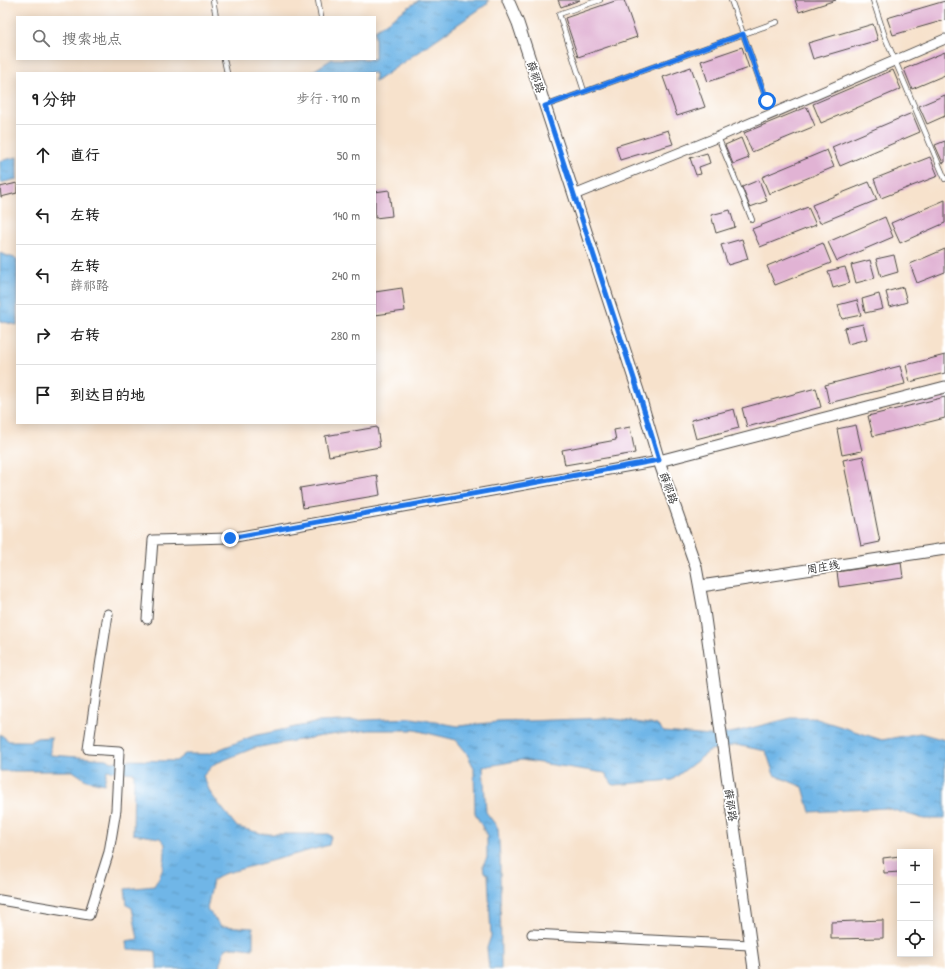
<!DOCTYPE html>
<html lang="zh">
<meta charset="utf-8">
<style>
:root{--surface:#fff;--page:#f2f2f2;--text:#222;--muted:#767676;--line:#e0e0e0}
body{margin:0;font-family:"Patrick Hand","LXGW WenKai TC",sans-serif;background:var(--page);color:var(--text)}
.controls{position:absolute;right:12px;bottom:12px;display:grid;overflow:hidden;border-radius:0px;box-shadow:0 2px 10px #0003}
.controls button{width:36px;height:36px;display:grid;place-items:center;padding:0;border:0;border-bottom:1px solid var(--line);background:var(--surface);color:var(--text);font:20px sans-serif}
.stop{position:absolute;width:12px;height:12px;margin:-9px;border:3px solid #1a73e8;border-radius:50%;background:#fff}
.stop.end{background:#1a73e8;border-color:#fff;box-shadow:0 1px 4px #0008}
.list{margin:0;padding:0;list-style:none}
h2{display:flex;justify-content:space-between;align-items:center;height:52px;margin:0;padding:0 16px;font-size:17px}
h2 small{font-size:13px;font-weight:400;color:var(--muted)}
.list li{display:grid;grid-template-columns:26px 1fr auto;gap:12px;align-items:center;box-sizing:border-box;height:60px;padding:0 16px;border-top:1px solid var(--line)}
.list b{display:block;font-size:15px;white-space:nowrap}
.list p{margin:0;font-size:13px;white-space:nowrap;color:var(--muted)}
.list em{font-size:13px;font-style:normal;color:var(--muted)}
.icon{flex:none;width:22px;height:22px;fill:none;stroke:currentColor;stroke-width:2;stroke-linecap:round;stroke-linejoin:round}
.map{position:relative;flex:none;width:945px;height:969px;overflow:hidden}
.search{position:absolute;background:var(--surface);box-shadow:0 2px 10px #0003;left:16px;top:16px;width:360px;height:44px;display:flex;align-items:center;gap:10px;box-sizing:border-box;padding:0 14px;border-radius:0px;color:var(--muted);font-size:15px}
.panel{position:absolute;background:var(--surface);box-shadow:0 2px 10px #0003;left:16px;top:72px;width:360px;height:352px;border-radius:0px}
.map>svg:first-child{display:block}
.water{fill:url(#water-ripples);stroke:#4e7089}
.building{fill:#e1b3d4}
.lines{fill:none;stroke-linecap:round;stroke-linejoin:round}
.service-casing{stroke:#4a4643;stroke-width:6}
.minor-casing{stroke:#4a4643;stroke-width:11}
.tertiary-casing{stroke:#4a4643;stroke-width:13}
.service{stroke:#fff;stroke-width:4.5}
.minor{stroke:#fff;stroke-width:9}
.tertiary{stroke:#fff;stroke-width:11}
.route{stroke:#1a73e8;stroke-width:5}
.labels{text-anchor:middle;stroke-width:3.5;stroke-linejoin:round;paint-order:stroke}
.street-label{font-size:11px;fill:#2b2b2b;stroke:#fff}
</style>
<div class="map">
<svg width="945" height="969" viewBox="0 0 945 969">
<defs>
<pattern id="water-ripples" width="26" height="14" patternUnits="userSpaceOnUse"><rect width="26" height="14" fill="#70b6e7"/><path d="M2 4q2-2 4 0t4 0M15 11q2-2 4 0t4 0" fill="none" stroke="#5c94bb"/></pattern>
</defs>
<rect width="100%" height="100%" fill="#fff"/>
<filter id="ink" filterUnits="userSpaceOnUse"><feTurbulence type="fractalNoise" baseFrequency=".025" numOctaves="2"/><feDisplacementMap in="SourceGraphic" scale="8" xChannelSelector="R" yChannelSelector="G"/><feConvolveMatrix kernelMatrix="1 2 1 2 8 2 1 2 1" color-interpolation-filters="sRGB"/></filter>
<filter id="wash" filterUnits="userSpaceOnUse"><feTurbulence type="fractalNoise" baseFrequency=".012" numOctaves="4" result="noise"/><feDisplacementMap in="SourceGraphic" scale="16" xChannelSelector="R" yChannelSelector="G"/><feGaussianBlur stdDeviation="0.9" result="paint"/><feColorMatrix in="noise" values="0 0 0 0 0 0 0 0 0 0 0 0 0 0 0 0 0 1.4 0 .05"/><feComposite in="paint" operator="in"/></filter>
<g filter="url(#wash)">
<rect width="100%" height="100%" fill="#f7e2cc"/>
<!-- water -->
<path class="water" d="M419 0H489L487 4 375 82V73H310L332 59H375V30Z
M17 157V179L0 183V161Z
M0 253 17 259V325L0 321Z
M412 718 458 726 498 722 607 718 657 725 664 732 711 736 735 732 791 718H814L882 740 920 733 945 740V819H924L887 808 810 812 803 787 774 775 766 751 736 745 711 750 672 780 613 785 605 773 521 760 483 767 486 812 498 828 500 857 501 969H489L487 948 491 936 488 874 484 872 483 865 487 858V836L475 813 474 768 466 752 456 740 415 730H369L322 736 254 748 214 764 203 776 211 794 237 827 264 834H329L331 836 329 845 223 874 213 880 207 909 221 926 253 928V949C229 947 223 941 220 969H157L156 951 127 949 126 941 138 939 132 908 127 905 125 889 154 886C164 871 165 862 165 844L160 838 133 834 134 773 107 770 104 784 86 780 73 771H0V734L9 741H30L37 738 51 737 50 755 106 759 112 762 125 760 176 761 185 754H208L253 736 319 722Z"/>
<g id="blocks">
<!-- building -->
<path class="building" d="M558 0H580L561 7Z
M618 0H624L637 37 578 57 565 18Z
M795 0H836L799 12Z
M945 1V20L893 35 887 18Z
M873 24 878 40 813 59 808 43Z
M742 47 749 68 708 82 701 61Z
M945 52V75L912 89 904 69Z
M691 67 705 107 677 116 663 77Z
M893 70 901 89 821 123 813 104Z
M945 95V116L927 124 919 106Z
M807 107 815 126 752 152 744 133Z
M912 113 920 132 840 166 832 147Z
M668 130 673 144 620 160 616 146Z
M741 138 749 158 733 164 725 145Z
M945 141V162L943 163 935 145Z
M827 150 834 167 769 194 762 177Z
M707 153 710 163 699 167 701 174 696 175 690 158Z
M930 157 938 176 881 198 874 179Z
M759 180 767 201 750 207 742 187Z
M869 182 877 200 820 223 812 205Z
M17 183V193L1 197 0 187Z
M389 190 392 216 375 218V192Z
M945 200V223L900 243 891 223Z
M808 207 816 225 760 247 752 229Z
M730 210 735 227 716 233 711 215Z
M885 217 893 237 837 261 828 242Z
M742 239 748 259 728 265 721 245Z
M823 243 831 263 775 285 767 266Z
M945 249V272L917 283 910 264Z
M894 255 898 272 881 277 876 259Z
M870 260 875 278 856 283 851 265Z
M845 267 850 283 833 288 828 271Z
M903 287 907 302 890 307 886 292Z
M402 288 405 311 375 315V292Z
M879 294 883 309 865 313 862 299Z
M857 300 861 315 842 319 838 305Z
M863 324 867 339 848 344 844 328Z
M945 355V373L910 382 906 365Z
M900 366 905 384 829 403 825 385Z
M816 388 821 407 747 427 742 408Z
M945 397V418L873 436 868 416Z
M734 409 739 428 696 439 691 420Z
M856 425 862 451 842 455 837 429Z
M377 427 380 447 329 456 325 436Z
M630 427 635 453 565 465 562 450 616 440 614 430Z
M863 456 880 542 861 546 843 460Z
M377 475 380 495 303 508 300 488Z
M901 562 903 578 839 587 837 572Z
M900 856V872L884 873 883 858Z
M883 920V938L831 939V922Z"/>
</g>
</g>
<g filter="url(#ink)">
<use href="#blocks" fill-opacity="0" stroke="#4a4643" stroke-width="1"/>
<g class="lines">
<defs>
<path id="service" d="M213 0 216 17
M318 0 321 17
M731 0 767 101
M873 0 885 37 945 179
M224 59 227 73
M584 91 559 14 600 0
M545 106 777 22
M718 137 752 220"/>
<path id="minor" d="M574 195 718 137 945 39
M147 619 153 540 230 538 659 461
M0 900 89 915 109 852 116 810 119 751 88 749 98 679 108 614
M532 934 750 945"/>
<path id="tertiary" d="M508 0 518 23 641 400 659 461 696 567 704 611 754 969
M659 461 945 387
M701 586 945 549"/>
</defs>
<!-- service casing -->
<use href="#service" class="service-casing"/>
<!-- minor casing -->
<use href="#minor" class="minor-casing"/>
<!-- tertiary casing -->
<use href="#tertiary" class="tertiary-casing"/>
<!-- service -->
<use href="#service" class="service"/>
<!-- minor -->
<use href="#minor" class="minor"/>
<!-- tertiary -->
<use href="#tertiary" class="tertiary"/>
</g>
</g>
<g class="lines" filter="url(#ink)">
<!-- route -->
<path class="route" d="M230 538 659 460 641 400 545 106 743 34 767 101"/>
</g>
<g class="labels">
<!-- street labels -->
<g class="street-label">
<text transform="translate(536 77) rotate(72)" y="4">薛祁路</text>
<text transform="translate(669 488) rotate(71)" y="4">薛祁路</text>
<text transform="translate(823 567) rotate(-9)" y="4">周庄线</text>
<text transform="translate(731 805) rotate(82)" y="4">薛祁路</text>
</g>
</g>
</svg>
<div class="controls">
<button>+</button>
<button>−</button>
<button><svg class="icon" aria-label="locate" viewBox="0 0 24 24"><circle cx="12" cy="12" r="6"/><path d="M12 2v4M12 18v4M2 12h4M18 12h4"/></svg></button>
</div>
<div class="stop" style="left:767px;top:101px"></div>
<div class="stop end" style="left:230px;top:538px"></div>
<div class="search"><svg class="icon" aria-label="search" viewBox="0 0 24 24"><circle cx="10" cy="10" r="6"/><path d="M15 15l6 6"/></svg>搜索地点</div>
<section class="panel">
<h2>9 分钟<small>步行 · 710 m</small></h2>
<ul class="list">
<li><svg class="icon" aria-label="ahead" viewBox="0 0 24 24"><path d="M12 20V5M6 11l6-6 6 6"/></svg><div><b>直行</b></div><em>50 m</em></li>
<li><svg class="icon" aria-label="left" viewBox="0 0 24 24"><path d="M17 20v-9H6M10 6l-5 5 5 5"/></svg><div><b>左转</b></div><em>140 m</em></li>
<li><svg class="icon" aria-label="left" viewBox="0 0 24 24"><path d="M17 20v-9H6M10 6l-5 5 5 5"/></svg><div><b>左转</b><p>薛祁路</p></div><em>240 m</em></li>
<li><svg class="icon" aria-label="right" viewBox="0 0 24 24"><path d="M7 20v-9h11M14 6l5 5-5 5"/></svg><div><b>右转</b></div><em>280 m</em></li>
<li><svg class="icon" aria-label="arrive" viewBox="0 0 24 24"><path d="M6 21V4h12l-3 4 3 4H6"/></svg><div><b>到达目的地</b></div></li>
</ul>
</section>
</div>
